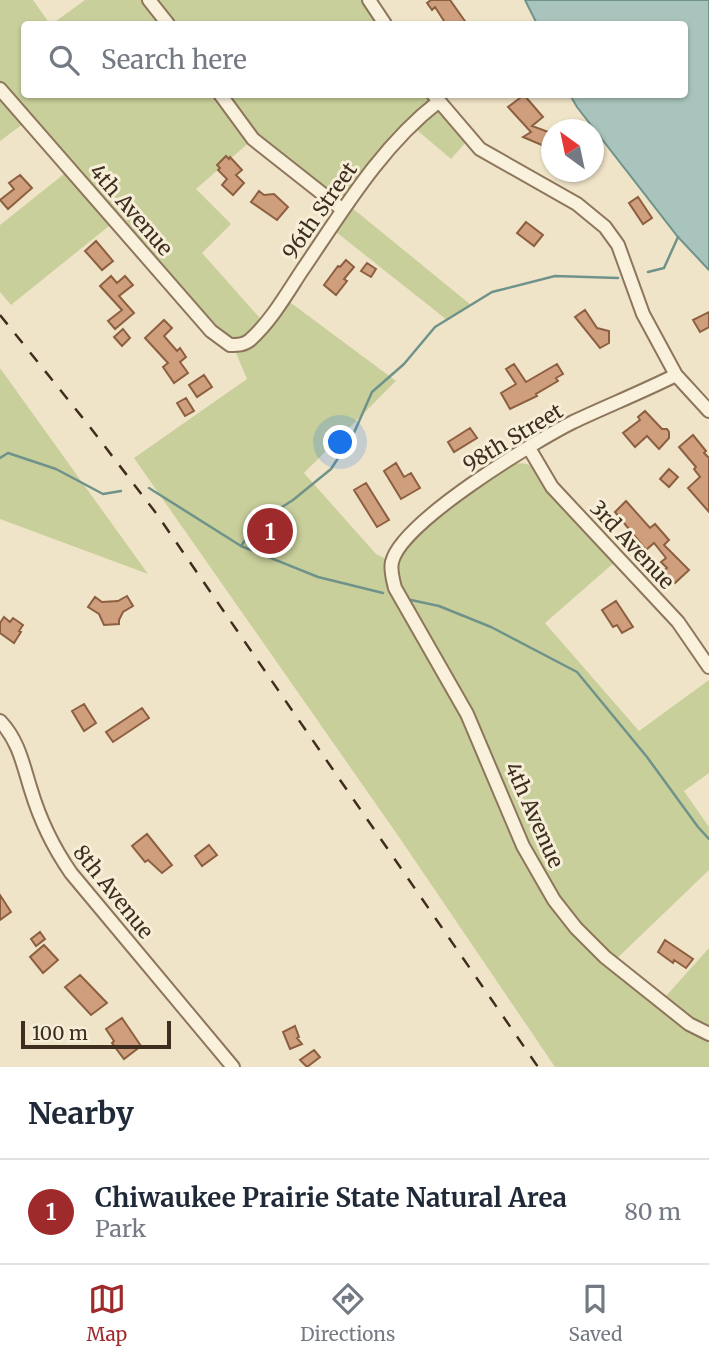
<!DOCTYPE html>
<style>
:root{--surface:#fff;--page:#f2f2f3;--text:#1f2937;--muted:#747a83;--line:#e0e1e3;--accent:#9e2a2b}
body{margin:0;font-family:Merriweather,serif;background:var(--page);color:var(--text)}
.compass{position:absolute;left:541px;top:119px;width:63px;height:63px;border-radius:50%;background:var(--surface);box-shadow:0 2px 5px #0004;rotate:327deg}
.scale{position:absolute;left:21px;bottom:18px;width:150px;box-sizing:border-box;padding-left:7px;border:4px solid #3d2e20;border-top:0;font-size:19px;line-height:24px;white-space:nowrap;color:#3d2e20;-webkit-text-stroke:5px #f7eed8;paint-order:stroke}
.you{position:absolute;left:341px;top:443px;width:24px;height:24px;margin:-18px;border:5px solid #fff;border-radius:50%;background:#1a73e8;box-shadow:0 0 0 10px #1a73e833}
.badge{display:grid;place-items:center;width:46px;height:46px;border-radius:50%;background:var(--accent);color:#fff;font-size:23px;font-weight:700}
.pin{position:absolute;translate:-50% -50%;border:4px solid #fff;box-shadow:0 2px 7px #0006}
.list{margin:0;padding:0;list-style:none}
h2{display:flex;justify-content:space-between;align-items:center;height:91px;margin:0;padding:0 28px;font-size:30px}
h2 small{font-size:23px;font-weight:400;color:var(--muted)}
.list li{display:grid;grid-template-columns:46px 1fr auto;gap:21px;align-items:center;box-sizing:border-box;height:105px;padding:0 28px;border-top:2px solid var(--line)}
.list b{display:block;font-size:26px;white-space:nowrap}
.list p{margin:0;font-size:23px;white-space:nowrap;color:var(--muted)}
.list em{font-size:23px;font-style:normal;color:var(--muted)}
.icon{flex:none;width:38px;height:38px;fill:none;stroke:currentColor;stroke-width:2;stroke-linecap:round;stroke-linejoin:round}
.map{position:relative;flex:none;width:709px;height:1067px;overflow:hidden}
.search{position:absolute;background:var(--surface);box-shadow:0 2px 5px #0004;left:21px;right:21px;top:21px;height:77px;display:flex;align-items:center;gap:18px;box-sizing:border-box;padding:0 24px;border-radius:7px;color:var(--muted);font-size:26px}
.sheet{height:196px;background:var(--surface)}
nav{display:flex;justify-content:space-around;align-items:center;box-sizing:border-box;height:98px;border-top:2px solid var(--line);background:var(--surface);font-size:19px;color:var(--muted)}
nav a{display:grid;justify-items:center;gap:4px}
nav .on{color:var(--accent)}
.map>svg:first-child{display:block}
.green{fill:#c9cf9b}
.water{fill:#a9c4bc;stroke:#6f938a;stroke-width:2}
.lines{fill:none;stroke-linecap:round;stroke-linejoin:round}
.stream{stroke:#6f938a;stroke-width:2.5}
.building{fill:#cf9f7d;stroke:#8d5f41;stroke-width:2}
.street-casing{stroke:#8d765c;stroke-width:16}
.street{stroke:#faf1dc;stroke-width:12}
.rail{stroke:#3d2e20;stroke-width:2.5;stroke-dasharray:12 12;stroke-linecap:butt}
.labels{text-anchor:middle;stroke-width:6;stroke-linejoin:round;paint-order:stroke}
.street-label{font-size:21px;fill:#3d2e20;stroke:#f7eed8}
</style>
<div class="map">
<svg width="709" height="1067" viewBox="0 0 709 1067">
<rect width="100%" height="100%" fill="#f0e4c8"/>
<!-- green -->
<path class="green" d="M0 0H33L50 24H24V94L218 95 253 139 196 189 231 224 202 253 267 326 287 300 396 381 304 473 376 554 397 564C400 558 403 550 407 545 421 527 494 469 515 464 523 462 528 464 535 468L616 561 545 623 639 731 709 680V773L684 791 709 827V870L609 966 658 1005 709 948V1067H555L399 837 134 458 247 379 231 341 223 336 119 218 11 305 0 292V225L74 166 31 118 0 141V100L10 93 0 82Z
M85 0H144L163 24H52Z
M156 0H362L379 24H176Z
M225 95H429L466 142 451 159 411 125 351 207 471 305 447 320 331 228 338 207 262 147Z
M0 368 148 574 0 519Z"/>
<!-- water -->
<path class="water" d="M525 0H709V270L678 237 577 107 570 95 684 94V24H537Z"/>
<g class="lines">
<!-- stream -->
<path class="stream" d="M648 272 664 268 678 237
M0 458 8 453 56 469 103 494 121 491
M149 488 241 546 318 577 383 593
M241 546 257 523 293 500 331 469 353 435 372 392 404 364 435 327 492 292 555 276 618 278
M411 600 439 606 491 627 577 672 647 757 698 827 709 839"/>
</g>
<!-- building -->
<path class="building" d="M431 0H450L467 24H446L435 7 432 10 427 3Z
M524 95 543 117 532 126 551 133V149L523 137 531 132 508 107Z
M226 156 229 159 230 157 242 170 236 175 244 183 233 195 222 185 227 179 218 170 220 168 217 165Z
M20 175 32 188 8 209 0 200 14 189 9 183Z
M259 191 264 195 274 194 288 207 277 220 251 202Z
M638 197 652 218 643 224 629 203Z
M526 222 543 235 534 246 517 233Z
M96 241 113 261 102 270 85 251Z
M346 260 354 267 344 279 347 281 336 295 324 285 338 266 340 267Z
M367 263 376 269 371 277 361 271Z
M111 276 117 283 125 276 133 285 119 296 134 313 115 329 108 321 122 310 100 286Z
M585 310 597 328 609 331V343L600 348 575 317Z
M709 312V327L700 332 693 320Z
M164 320 172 328 164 336 177 351 180 348 186 357 180 362 188 373 174 383 163 367 168 363 145 338Z
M123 329 130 338 122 346 114 337Z
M514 364 526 382 557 364 563 374 556 378 558 381 536 394 537 396 510 409 501 393 516 384 506 369Z
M204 375 212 387 197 397 189 385Z
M186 398 194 411 185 416 177 403Z
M645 411 662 429H667L669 432V438L659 449 647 436 635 447 623 433 640 420 638 417Z
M470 428 477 438 454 452 448 442Z
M693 435 706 451 704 453 709 458V512L688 488 700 477 694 469 696 467 679 447Z
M396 463 404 477 411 473 420 488 401 499 384 471Z
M669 469 678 477 669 487 660 479Z
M366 483 389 520 377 527 354 490Z
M626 501 650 528 655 524 669 540 664 545 689 570 675 583 663 571 667 568 661 562 666 558 654 543 646 550 615 512Z
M127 596 133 606 123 612 119 620V624L104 625 99 614 88 607 95 597 102 602 118 601Z
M616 601 633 627 622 633 617 625 613 627 602 610Z
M4 617 10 622 13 618 23 625 19 631 21 632 14 643 0 633V623Z
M84 704 96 723 84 731 72 711Z
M142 708 149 718 113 742 106 732Z
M147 834 172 865 162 873 148 860 145 862 132 846Z
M209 845 217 855 202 866 195 856Z
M0 895 11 912 0 920Z
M40 932 45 939 36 946 31 939Z
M665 940 693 959 686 968 674 960 673 963 658 952Z
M44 945 58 960 43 973 30 957Z
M80 975 107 1003 91 1015 65 987Z
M122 1018 141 1046 124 1059 112 1043 114 1041 106 1029Z
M295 1026 299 1037 297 1038 302 1044 290 1049 283 1032Z
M314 1050 320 1057 307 1067 300 1060Z"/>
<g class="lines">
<defs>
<path id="street" d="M149 0 168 24
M369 0 385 24
M0 89 211 331 230 345C238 345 244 345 250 340 271 321 286 295 301 272 342 212 380 147 438 102
M220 94 253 139 343 210
M433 94 480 149 577 204 605 227 618 245 643 314 676 375 709 411
M676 375C642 392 607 406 573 422 535 441 401 522 392 562 390 570 393 580 395 588L467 714 523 846 554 900 576 928 605 957 689 1024 709 1034
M529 448 552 487 678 622 709 667
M0 721C19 741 23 765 31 790 40 820 53 847 71 873L233 1067"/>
</defs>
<!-- street casing -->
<use href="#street" class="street-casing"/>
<!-- street -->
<use href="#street" class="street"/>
<!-- rail -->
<path class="rail" d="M0 315 86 422 156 513 538 1067"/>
</g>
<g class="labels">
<!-- street labels -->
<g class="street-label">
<text transform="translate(131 210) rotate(49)" y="7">4th Avenue</text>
<text transform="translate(320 211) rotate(-55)" y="7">96th Street</text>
<text transform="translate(513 438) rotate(-31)" y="7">98th Street</text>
<text transform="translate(632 545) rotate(47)" y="7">3rd Avenue</text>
<text transform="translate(534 815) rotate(66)" y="7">4th Avenue</text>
<text transform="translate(113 892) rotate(51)" y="7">8th Avenue</text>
</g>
</g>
</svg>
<svg class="compass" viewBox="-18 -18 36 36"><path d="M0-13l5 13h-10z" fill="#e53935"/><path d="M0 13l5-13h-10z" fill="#747a83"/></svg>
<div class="scale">100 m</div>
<div class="you"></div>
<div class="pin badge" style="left:270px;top:531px">1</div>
<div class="search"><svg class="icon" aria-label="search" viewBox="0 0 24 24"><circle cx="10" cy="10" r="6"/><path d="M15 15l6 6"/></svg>Search here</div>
</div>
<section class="sheet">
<h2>Nearby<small></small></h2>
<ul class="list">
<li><span class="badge">1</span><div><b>Chiwaukee Prairie State Natural Area</b><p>Park</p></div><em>80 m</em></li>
</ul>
</section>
<nav>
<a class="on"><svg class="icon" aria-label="map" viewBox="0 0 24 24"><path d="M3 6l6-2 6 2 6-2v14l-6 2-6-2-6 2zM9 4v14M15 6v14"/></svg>Map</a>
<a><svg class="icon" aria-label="directions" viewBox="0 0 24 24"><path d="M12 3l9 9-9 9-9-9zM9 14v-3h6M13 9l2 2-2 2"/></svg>Directions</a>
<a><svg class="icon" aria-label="saved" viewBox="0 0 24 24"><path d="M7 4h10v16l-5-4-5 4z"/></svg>Saved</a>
</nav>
